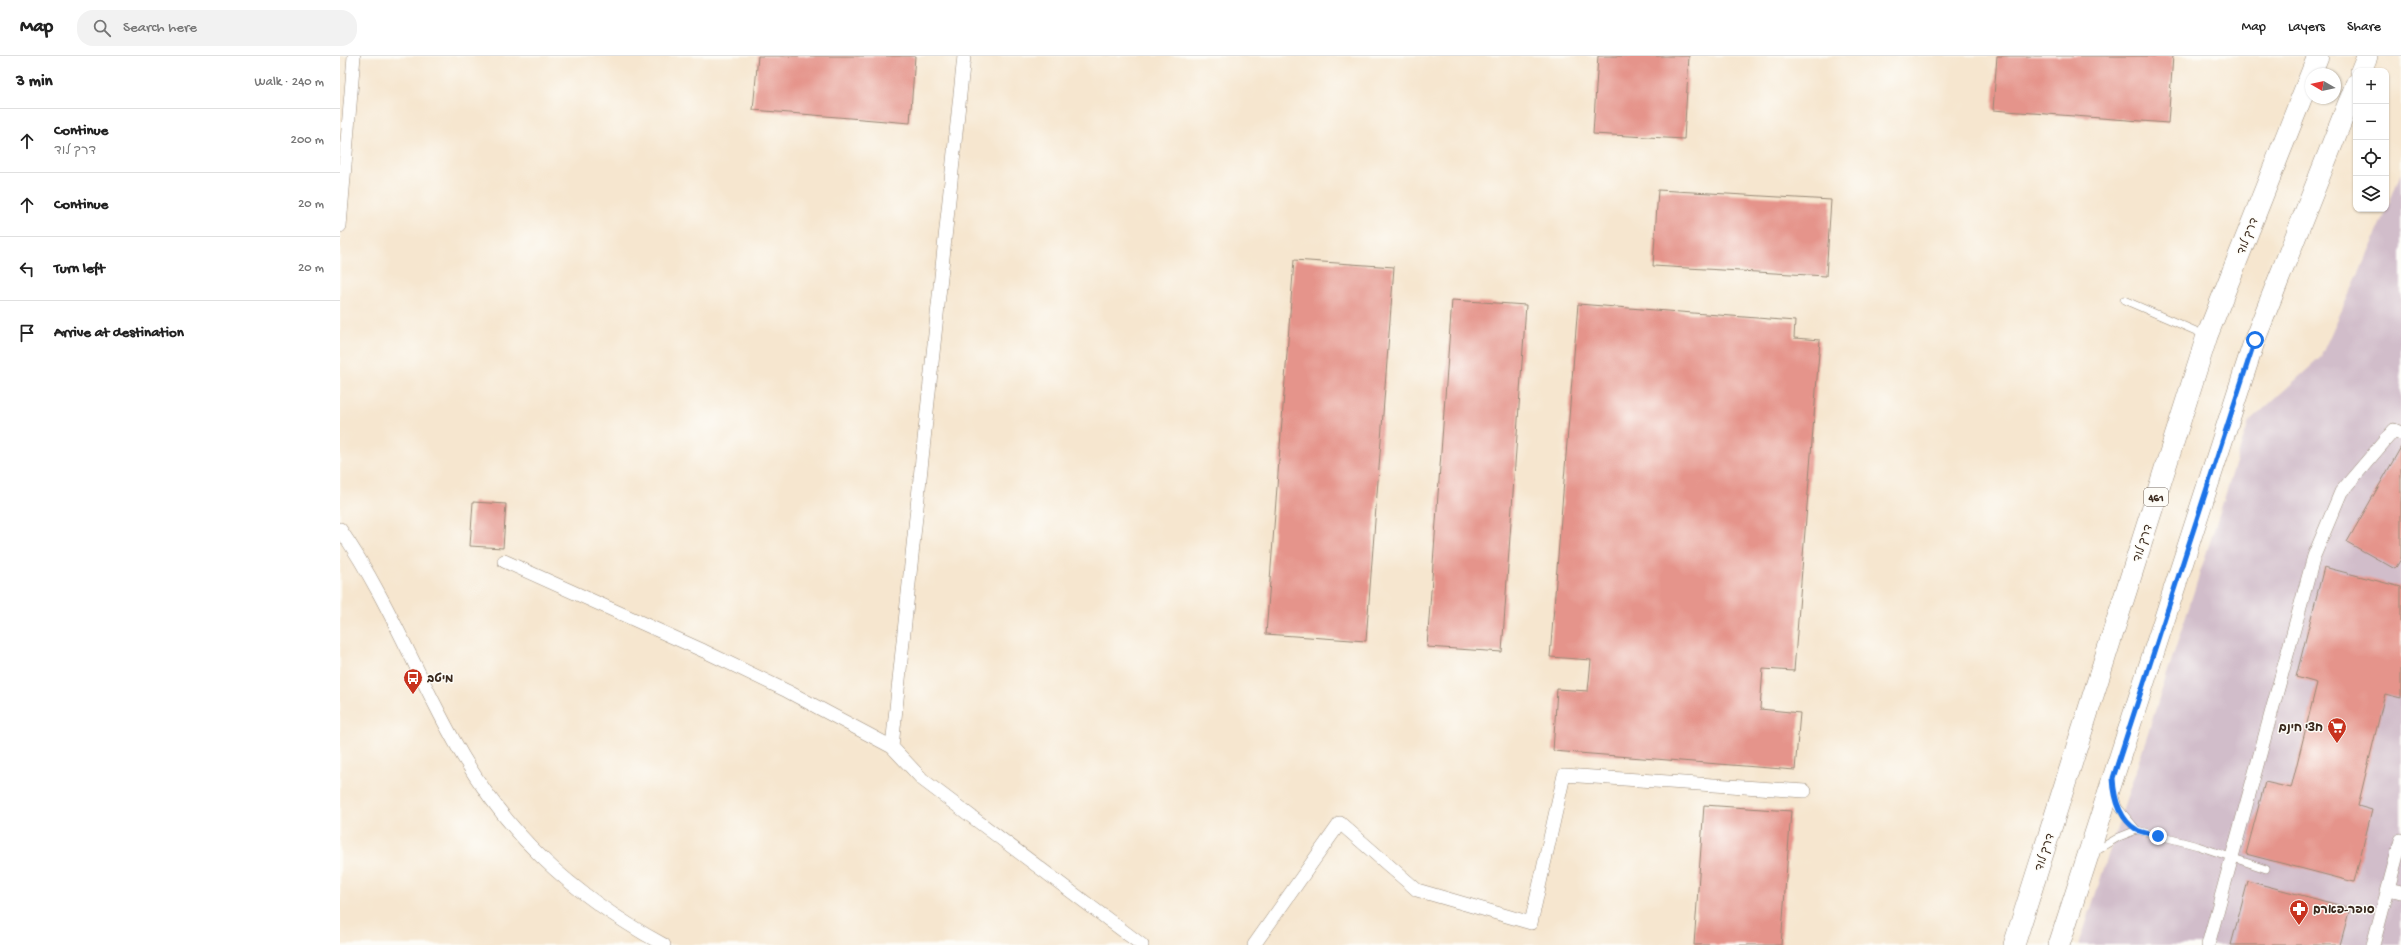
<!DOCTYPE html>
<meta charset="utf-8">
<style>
:root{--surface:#fff;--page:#f2f2f2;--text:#222;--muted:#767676;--line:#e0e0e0}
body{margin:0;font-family:"Gochi Hand","Playpen Sans Hebrew",sans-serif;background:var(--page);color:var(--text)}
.controls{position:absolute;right:12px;top:12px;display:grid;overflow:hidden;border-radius:8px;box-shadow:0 1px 3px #0004}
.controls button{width:36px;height:36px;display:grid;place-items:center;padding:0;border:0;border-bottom:1px solid var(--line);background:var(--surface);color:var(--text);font:20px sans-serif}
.compass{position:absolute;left:1965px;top:12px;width:36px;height:36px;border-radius:50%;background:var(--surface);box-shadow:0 1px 3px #0004;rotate:279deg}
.stop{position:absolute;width:12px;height:12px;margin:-9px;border:3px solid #1a73e8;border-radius:50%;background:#fff}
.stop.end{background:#1a73e8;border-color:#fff;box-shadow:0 1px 4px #0008}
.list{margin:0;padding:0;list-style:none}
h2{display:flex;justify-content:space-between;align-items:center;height:52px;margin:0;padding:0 16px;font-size:17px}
h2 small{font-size:13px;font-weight:400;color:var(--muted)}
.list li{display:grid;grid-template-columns:26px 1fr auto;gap:12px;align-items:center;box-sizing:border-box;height:64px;padding:0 16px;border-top:1px solid var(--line)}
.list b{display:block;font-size:15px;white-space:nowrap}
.list p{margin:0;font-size:13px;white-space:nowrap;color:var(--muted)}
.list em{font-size:13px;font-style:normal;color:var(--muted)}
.icon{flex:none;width:22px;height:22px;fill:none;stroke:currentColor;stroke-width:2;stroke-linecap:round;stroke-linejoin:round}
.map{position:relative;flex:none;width:2061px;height:889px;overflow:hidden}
header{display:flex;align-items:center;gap:24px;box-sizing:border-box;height:56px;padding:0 20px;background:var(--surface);border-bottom:1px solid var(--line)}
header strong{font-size:19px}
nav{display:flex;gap:22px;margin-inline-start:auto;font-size:14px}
.search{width:280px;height:36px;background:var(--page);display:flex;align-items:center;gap:10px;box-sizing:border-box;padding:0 14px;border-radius:16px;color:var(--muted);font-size:15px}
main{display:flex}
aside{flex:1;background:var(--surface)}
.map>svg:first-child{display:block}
.industrial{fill:#d1bdca}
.building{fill:#e5948b}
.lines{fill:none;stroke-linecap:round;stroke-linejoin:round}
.lane-casing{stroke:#988876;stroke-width:8}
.street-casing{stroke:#988876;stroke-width:14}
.primary-casing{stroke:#988876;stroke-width:22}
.lane{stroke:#fff;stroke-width:7}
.street{stroke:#fff;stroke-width:13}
.primary{stroke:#fff;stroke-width:21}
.route{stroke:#1a73e8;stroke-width:5}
.labels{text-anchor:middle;stroke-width:3;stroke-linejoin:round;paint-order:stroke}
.shield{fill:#fdfcf7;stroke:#75695f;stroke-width:1}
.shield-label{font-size:11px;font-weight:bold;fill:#3b2a1e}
.street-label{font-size:12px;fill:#3b2a1e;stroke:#fdfcf7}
.poi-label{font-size:12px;font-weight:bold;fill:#3b2a1e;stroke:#fdfcf7;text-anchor:start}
</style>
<header>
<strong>Map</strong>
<div class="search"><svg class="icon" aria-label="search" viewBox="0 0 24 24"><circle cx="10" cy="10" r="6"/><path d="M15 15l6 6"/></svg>Search here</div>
<nav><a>Map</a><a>Layers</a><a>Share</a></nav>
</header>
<main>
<aside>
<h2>3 min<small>Walk · 240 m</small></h2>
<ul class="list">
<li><svg class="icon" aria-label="ahead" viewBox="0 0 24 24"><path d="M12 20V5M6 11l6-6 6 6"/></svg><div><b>Continue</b><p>דרך לוד</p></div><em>200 m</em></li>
<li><svg class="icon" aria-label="ahead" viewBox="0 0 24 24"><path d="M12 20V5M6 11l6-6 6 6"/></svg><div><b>Continue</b></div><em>20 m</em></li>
<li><svg class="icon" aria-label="left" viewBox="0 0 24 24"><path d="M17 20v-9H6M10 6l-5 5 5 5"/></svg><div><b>Turn left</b></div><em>20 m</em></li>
<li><svg class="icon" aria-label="arrive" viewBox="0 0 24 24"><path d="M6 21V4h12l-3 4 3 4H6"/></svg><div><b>Arrive at destination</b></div></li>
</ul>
</aside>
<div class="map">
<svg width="2061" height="889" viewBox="0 0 2061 889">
<rect width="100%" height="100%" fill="#fdfcf7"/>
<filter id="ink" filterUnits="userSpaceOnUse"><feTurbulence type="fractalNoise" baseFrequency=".025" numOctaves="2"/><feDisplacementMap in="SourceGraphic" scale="8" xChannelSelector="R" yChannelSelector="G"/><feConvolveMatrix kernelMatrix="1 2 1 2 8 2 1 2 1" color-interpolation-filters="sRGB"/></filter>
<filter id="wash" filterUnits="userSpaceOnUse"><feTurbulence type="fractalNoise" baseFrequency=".012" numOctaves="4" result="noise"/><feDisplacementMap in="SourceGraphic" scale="16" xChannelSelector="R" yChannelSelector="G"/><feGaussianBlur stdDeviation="0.9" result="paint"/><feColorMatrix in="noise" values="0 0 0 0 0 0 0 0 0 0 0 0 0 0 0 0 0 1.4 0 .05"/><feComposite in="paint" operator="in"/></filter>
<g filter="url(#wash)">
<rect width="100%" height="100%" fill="#f6e6cf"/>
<!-- industrial -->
<path class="industrial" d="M2061 117V889H1739L1909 366 1980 302 2041 168Z"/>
<g id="blocks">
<!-- building -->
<path class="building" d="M418 0H575L570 67 413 54Z
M1258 0H1349L1344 83 1253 78Z
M1657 0H1833L1828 67 1653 54Z
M1318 134 1491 144 1486 220 1313 210Z
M954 204 1054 211 1026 585 926 578Z
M1112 244 1186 249 1162 596 1087 591Z
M1238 248 1455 265 1454 282 1480 284 1454 615 1423 613 1420 653 1460 657 1455 714 1213 695 1217 633 1248 635 1251 604 1210 601Z
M2061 391V503L2055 513 2007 486Z
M133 446 166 448 163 492 130 490Z
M1984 511 2061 531V642L2045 638 2018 750 2032 754 2014 826 1906 798 1925 726 1951 732 1977 627 1956 621Z
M1364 749 1451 755 1441 889H1354Z
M1908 825 2010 852 2000 889H1891Z"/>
</g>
</g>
<g filter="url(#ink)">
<use href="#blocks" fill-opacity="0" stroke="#988876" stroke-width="1"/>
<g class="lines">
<defs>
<path id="lane" d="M1784 244 1865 279
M1774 737 1778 751 1797 774 1858 790 1926 813
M1755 795 1779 781 1797 774"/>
<path id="street" d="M0 170 14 0
M0 473C45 538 74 612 112 681 164 777 229 837 324 889
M164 505 364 595 447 635 552 691 583 724 802 889
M552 691 624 0
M2049 833 2061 836
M914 889 1000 767 1077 834 1191 867 1224 719 1465 735
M1868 889 1974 500 2001 436 2054 374 2061 377
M2033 889 2061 784"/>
<path id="primary" d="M2021 15 2027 0
M1674 889 1867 280 1978 0
M1719 889 1915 283 2016 28"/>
</defs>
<!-- lane casing -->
<use href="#lane" class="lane-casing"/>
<!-- street casing -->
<use href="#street" class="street-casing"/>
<!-- primary casing -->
<use href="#primary" class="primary-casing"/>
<!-- lane -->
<use href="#lane" class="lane"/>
<!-- street -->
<use href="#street" class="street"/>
<!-- primary -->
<use href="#primary" class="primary"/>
</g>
</g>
<g class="lines" filter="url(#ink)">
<!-- route -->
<path class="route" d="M1818 780C1812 778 1803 777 1797 774 1779 763 1774 742 1773 722L1915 284"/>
</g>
<!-- icons -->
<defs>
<symbol id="bus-pin" viewBox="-11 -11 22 30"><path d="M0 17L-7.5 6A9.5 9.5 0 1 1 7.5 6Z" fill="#c8321e" stroke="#fdfcf7"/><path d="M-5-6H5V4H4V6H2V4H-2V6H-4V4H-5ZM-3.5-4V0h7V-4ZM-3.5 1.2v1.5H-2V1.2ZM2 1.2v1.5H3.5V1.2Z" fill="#fff"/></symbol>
<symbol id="supermarket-pin" viewBox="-11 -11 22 30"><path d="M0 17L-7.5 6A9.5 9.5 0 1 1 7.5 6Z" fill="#c8321e" stroke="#fdfcf7"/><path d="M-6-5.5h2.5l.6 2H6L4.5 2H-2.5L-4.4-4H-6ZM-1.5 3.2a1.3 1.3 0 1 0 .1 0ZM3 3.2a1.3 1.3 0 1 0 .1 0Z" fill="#fff"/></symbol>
<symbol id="pharmacy-pin" viewBox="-11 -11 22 30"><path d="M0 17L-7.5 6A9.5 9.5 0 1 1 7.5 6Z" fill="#c8321e" stroke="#fdfcf7"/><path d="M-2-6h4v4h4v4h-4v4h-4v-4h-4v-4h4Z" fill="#fff"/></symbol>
</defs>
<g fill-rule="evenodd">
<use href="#bus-pin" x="62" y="611" width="22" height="30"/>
<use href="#supermarket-pin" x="1986" y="660" width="22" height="30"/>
<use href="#pharmacy-pin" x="1948" y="842" width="22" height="30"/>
</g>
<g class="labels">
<!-- shield labels -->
<rect class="shield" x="1804" y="432" width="24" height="18" rx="3"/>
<g class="shield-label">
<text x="1816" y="445">461</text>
</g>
<!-- street labels -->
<g class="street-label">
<text transform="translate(1907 180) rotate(-68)" y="4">דרך לוד</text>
<text transform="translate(1802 487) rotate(-72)" y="4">דרך לוד</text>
<text transform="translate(1704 796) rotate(-72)" y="4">דרך לוד</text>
</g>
<!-- poi labels -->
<g class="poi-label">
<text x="87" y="626">מיטב</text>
<text x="1983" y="675" text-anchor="end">חצי חינם</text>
<text x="1973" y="857">סופר-פארם</text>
</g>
</g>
</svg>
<div class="controls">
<button>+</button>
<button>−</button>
<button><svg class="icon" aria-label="locate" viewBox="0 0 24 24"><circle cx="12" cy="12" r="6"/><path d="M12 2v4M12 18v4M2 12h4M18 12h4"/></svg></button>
<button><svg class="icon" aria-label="layers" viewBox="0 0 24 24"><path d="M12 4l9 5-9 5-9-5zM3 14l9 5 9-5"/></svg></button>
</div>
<svg class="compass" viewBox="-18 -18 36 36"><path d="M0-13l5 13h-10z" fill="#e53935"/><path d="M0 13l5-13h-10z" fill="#767676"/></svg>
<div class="stop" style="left:1915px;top:284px"></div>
<div class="stop end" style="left:1818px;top:780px"></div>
</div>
</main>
